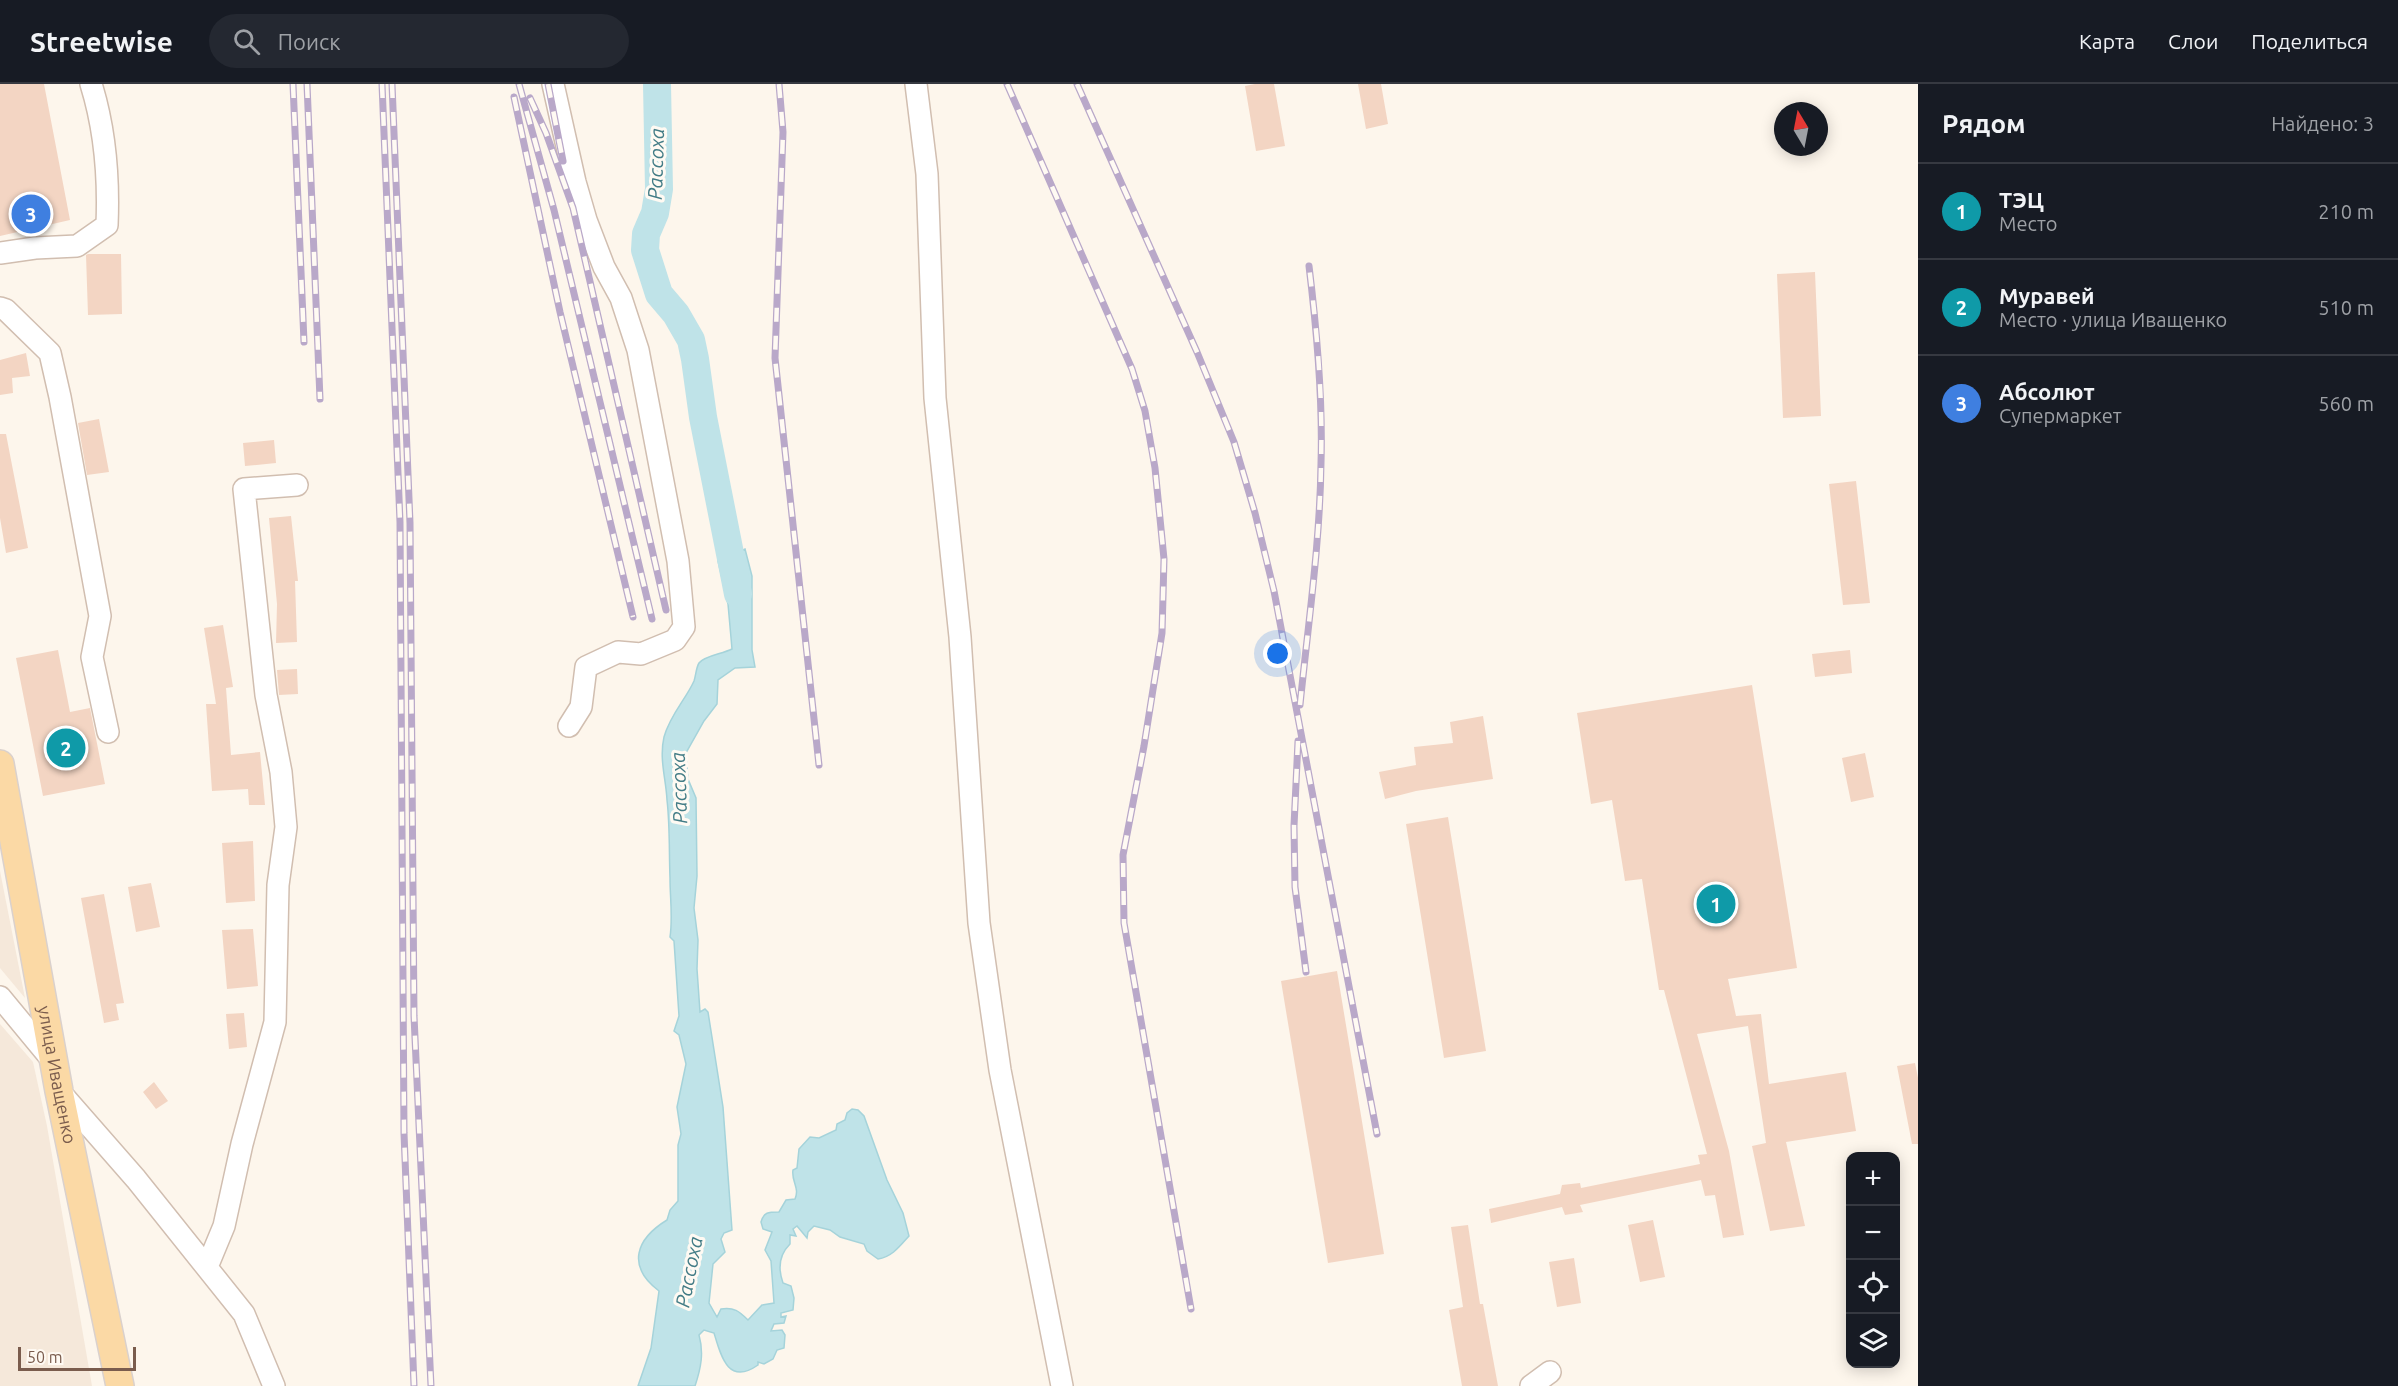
<!DOCTYPE html>
<html lang="ru">
<meta charset="utf-8">
<style>
:root{--surface:#171b24;--page:#242831;--text:#f1f3f6;--muted:#9ea1a6;--line:#363941;--accent:#e76f51}
body{margin:0;font-family:Ubuntu,sans-serif;background:var(--page);color:var(--text)}
.controls{position:absolute;right:18px;bottom:18px;display:grid;overflow:hidden;border-radius:12px;box-shadow:0 3px 15px #0003}
.controls button{width:54px;height:54px;display:grid;place-items:center;padding:0;border:0;border-bottom:2px solid var(--line);background:var(--surface);color:var(--text);font:30px sans-serif}
.compass{position:absolute;left:1774px;top:18px;width:54px;height:54px;border-radius:50%;background:var(--surface);box-shadow:0 3px 15px #0003;rotate:350deg}
.scale{position:absolute;left:18px;bottom:15px;width:118px;box-sizing:border-box;padding-left:6px;border:3px solid #7a5c4d;border-top:0;font-size:16px;line-height:21px;white-space:nowrap;color:#7a5c4d;-webkit-text-stroke:4px #fffaf3;paint-order:stroke}
.you{position:absolute;left:1278px;top:570px;width:21px;height:21px;margin:-15px;border:4px solid #fff;border-radius:50%;background:#1a73e8;box-shadow:0 0 0 9px #1a73e833}
.badge{display:grid;place-items:center;width:39px;height:39px;border-radius:50%;background:var(--accent);color:#fff;font-size:20px;font-weight:700}
.pin{position:absolute;translate:-50% -50%;border:3px solid #fff;box-shadow:0 2px 6px #0006}
.list{margin:0;padding:0;list-style:none}
h2{display:flex;justify-content:space-between;align-items:center;height:78px;margin:0;padding:0 24px;font-size:26px}
h2 small{font-size:20px;font-weight:400;color:var(--muted)}
.list li{display:grid;grid-template-columns:39px 1fr auto;gap:18px;align-items:center;box-sizing:border-box;height:96px;padding:0 24px;border-top:2px solid var(--line)}
.list b{display:block;font-size:22px;white-space:nowrap}
.list p{margin:0;font-size:20px;white-space:nowrap;color:var(--muted)}
.list em{font-size:20px;font-style:normal;color:var(--muted)}
.icon{flex:none;width:33px;height:33px;fill:none;stroke:currentColor;stroke-width:2;stroke-linecap:round;stroke-linejoin:round}
.map{position:relative;flex:none;width:1918px;height:1302px;overflow:hidden}
header{display:flex;align-items:center;gap:36px;box-sizing:border-box;height:84px;padding:0 30px;background:var(--surface);border-bottom:2px solid var(--line)}
header strong{font-size:28px}
nav{display:flex;gap:33px;margin-inline-start:auto;font-size:21px}
.search{width:420px;height:54px;background:var(--page);display:flex;align-items:center;gap:15px;box-sizing:border-box;padding:0 21px;border-radius:33px;color:var(--muted);font-size:22px}
main{display:flex}
aside{flex:1;background:var(--surface)}
.map>svg:first-child{display:block}
.residential{fill:#f5e8da}
.water{fill:#bfe3e8;stroke:#a5d3da;stroke-width:1.5}
.lines{fill:none;stroke-linecap:round;stroke-linejoin:round}
.river{stroke:#bfe3e8;stroke-width:28}
.building{fill:#f3d5c3}
.minor-casing{stroke:#d1beb0;stroke-width:24}
.major-casing{stroke:#dad1cd;stroke-width:30}
.minor{stroke:#fff;stroke-width:21}
.major{stroke:#fbd9a5;stroke-width:27}
.rail-casing{stroke:#b9a8c9;stroke-width:7}
.rail{stroke:#fffaf3;stroke-width:4.5;stroke-dasharray:14;stroke-linecap:butt}
.labels{text-anchor:middle;stroke-width:6;stroke-linejoin:round;paint-order:stroke}
.street-label{font-size:18px;fill:#7a5c4d;stroke:#fffaf3}
.water-label{font-size:20px;font-style:italic;fill:#437c86;stroke:#fffaf3}
</style>
<header>
<strong>Streetwise</strong>
<div class="search"><svg class="icon" aria-label="search" viewBox="0 0 24 24"><circle cx="10" cy="10" r="6"/><path d="M15 15l6 6"/></svg>Поиск</div>
<nav><a>Карта</a><a>Слои</a><a>Поделиться</a></nav>
</header>
<main>
<div class="map">
<svg width="1918" height="1302" viewBox="0 0 1918 1302">
<rect width="100%" height="100%" fill="#fdf6ec"/>
<!-- residential -->
<path class="residential" d="M0 787 25 914 0 884Z
M0 940 33 978 47 1042 92 1302H0Z"/>
<!-- water -->
<path class="water" d="M745 465 752 492V566L755 583 735 584 718 596 717 620 704 637 686 669 688 695 696 714 697 792 694 824 698 856 697 885 700 928 705 925 708 928 723 1023 732 1146 724 1149 721 1155 725 1168 713 1180 709 1219 717 1233 721 1225C734 1223 739 1227 748 1236L762 1221 774 1219 771 1177 765 1166 772 1148 763 1145 761 1138C764 1128 768 1128 779 1128L786 1116 795 1115C800 1104 791 1097 793 1086L797 1084 799 1065 810 1053 819 1054 836 1046 837 1040 845 1036 847 1029 852 1025 858 1026 864 1032 887 1096 903 1129 909 1152C900 1162 892 1173 878 1175L867 1167 864 1160 840 1153 830 1146 814 1142 808 1148 807 1154 797 1142 793 1145 796 1152 790 1151V1160C779 1171 778 1185 783 1199L791 1202 794 1214 793 1226 781 1229V1233L786 1232 784 1239 774 1240 771 1247 782 1246 785 1251 784 1264 777 1266 773 1275 764 1280 758 1278V1281C728 1302 721 1272 714 1249L704 1246 699 1251C704 1269 701 1284 695 1302H638L651 1264 659 1207C626 1182 636 1155 667 1136L670 1126 678 1117V1061L681 1050 677 1023 686 980 679 951 674 947 679 932 674 857 670 853C673 833 670 815 670 794 669 768 670 742 667 716 666 695 659 675 664 653 670 631 686 615 694 597 696 591 696 584 699 579 704 572 722 570 732 565L728 520 718 477Z"/>
<g class="lines">
<!-- river -->
<path class="river" d="M657 0 659 105 655 129 646 150 645 166 659 210 676 230 691 256 695 275 703 333 738 510"/>
</g>
<!-- building -->
<path class="building" d="M0 0H44L70 136 0 152Z
M1255 0H1274L1285 62 1256 67 1245 2Z
M1358 0H1381L1388 40 1366 45Z
M88 170H121L122 230 88 231 86 171Z
M1815 188 1821 332 1783 334 1777 190Z
M26 269 30 292 12 294 13 309 0 311V276Z
M99 335 109 388 87 391 78 339Z
M0 350H6L28 464 6 469 0 434Z
M274 356 276 379 245 382 243 359Z
M1856 397 1870 519 1843 521 1829 400Z
M291 432 298 497H295L297 558 276 559 277 520 269 434Z
M223 541 233 603 226 604 231 671 260 668 265 721H249L248 705 212 707 206 620H216L204 544Z
M58 566 70 628 90 624 105 700 43 712 16 574Z
M1850 566 1852 589 1815 593 1812 570Z
M297 585 298 610 279 611 277 586Z
M1752 601 1797 884 1728 895 1736 932 1761 930 1769 1000 1846 988 1856 1047 1786 1058 1805 1142 1770 1147 1752 1062 1766 1059 1748 942 1697 950 1729 1067 1744 1151 1723 1154 1715 1111 1705 1112 1701 1096 1580 1121 1583 1128 1565 1131 1562 1123 1491 1139 1489 1125 1560 1110 1562 1101 1580 1099 1581 1104 1700 1080 1698 1071 1707 1070 1664 906H1659L1642 795 1625 797 1612 716 1591 720 1577 629Z
M1483 632 1493 695 1416 707 1385 715 1379 688 1416 681 1414 663 1453 659 1450 638Z
M1865 669 1874 713 1851 718 1842 674Z
M1448 733 1486 967 1444 974 1406 740Z
M253 757 255 817 226 819 222 759Z
M151 799 160 843 136 848 128 803Z
M104 810 124 919 116 920 119 936 104 939 81 814Z
M253 845 258 902 227 905 222 846Z
M1337 887 1384 1170 1328 1179 1281 897Z
M244 929 247 963 229 965 226 930Z
M1915 979 1918 994V1060H1912L1897 982Z
M154 998 168 1017 156 1025 143 1008Z
M1653 1136 1665 1193 1640 1198 1628 1141Z
M1468 1141 1480 1220H1483L1498 1302H1462L1449 1226 1463 1223 1451 1143Z
M1574 1174 1581 1219 1557 1223 1549 1178Z"/>
<g class="lines">
<defs>
<path id="minor" d="M553 0 575 98 586 136 604 183 621 214 638 266 678 477 684 543 675 556 641 570 618 568 586 583 581 623 569 642
M916 0 927 90 935 314 960 553 979 839 1000 986 1062 1302
M0 169 35 164 77 162 107 141C109 94 105 45 91 0
M0 224 6 226 50 269 60 313 100 532 92 573 108 648
M0 913 53 977
M59 1007 136 1095 244 1230 274 1302
M207 1183 224 1142 242 1060 275 938 278 801 286 743 281 688 266 611 244 405 297 401
M1531 1302 1550 1288"/>
<g id="major">
<path id="s1" d="M0 680 59 1007 120 1302"/>
</g>
</defs>
<!-- minor casing -->
<use href="#minor" class="minor-casing"/>
<!-- major casing -->
<use href="#major" class="major-casing"/>
<!-- minor -->
<use href="#minor" class="minor"/>
<!-- major -->
<use href="#major" class="major"/>
<defs>
<path id="rail" d="M293 0 304 258
M307 0 320 315
M382 0 400 438 404 1049 414 1302
M392 0 410 439 414 932 431 1302
M519 0 554 126 652 535
M548 0 563 77
M779 0 783 48 775 274 819 681
M1007 0 1132 285 1145 327 1155 384 1164 475 1162 549 1144 662 1123 771 1124 839 1191 1225
M1077 0 1197 268 1234 358 1255 429 1274 507 1377 1050
M514 13 560 228 633 533
M530 14 546 49 573 124 666 526
M1300 621C1308 541 1320 460 1321 379 1323 313 1317 248 1309 182
M1298 657 1294 742 1295 803 1306 888"/>
</defs>
<!-- rail casing -->
<use href="#rail" class="rail-casing"/>
<!-- rail -->
<use href="#rail" class="rail"/>
</g>
<g class="labels">
<!-- street labels -->
<g class="street-label">
<text dy="6" stroke="none"><textPath href="#s1" startOffset="316">улица Иващенко</textPath></text>
</g>
<!-- water labels -->
<g class="water-label">
<text transform="translate(656 80) rotate(-88)" y="7">Рассоха</text>
<text transform="translate(679 704) rotate(-92)" y="7">Рассоха</text>
<text transform="translate(689 1188) rotate(-79)" y="7">Рассоха</text>
</g>
</g>
</svg>
<div class="controls">
<button>+</button>
<button>−</button>
<button><svg class="icon" aria-label="locate" viewBox="0 0 24 24"><circle cx="12" cy="12" r="6"/><path d="M12 2v4M12 18v4M2 12h4M18 12h4"/></svg></button>
<button><svg class="icon" aria-label="layers" viewBox="0 0 24 24"><path d="M12 4l9 5-9 5-9-5zM3 14l9 5 9-5"/></svg></button>
</div>
<svg class="compass" viewBox="-18 -18 36 36"><path d="M0-13l5 13h-10z" fill="#e53935"/><path d="M0 13l5-13h-10z" fill="#9ea1a6"/></svg>
<div class="scale">50 m</div>
<div class="you"></div>
<div class="pin badge" style="left:1716px;top:820px;background:#0f9aa8">1</div>
<div class="pin badge" style="left:66px;top:664px;background:#0f9aa8">2</div>
<div class="pin badge" style="left:31px;top:130px;background:#3f7fe0">3</div>
</div>
<aside>
<h2>Рядом<small>Найдено: 3</small></h2>
<ul class="list">
<li><span class="badge" style="background:#0f9aa8">1</span><div><b>ТЭЦ</b><p>Место</p></div><em>210 m</em></li>
<li><span class="badge" style="background:#0f9aa8">2</span><div><b>Муравей</b><p>Место · улица Иващенко</p></div><em>510 m</em></li>
<li><span class="badge" style="background:#3f7fe0">3</span><div><b>Абсолют</b><p>Супермаркет</p></div><em>560 m</em></li>
</ul>
</aside>
</main>
